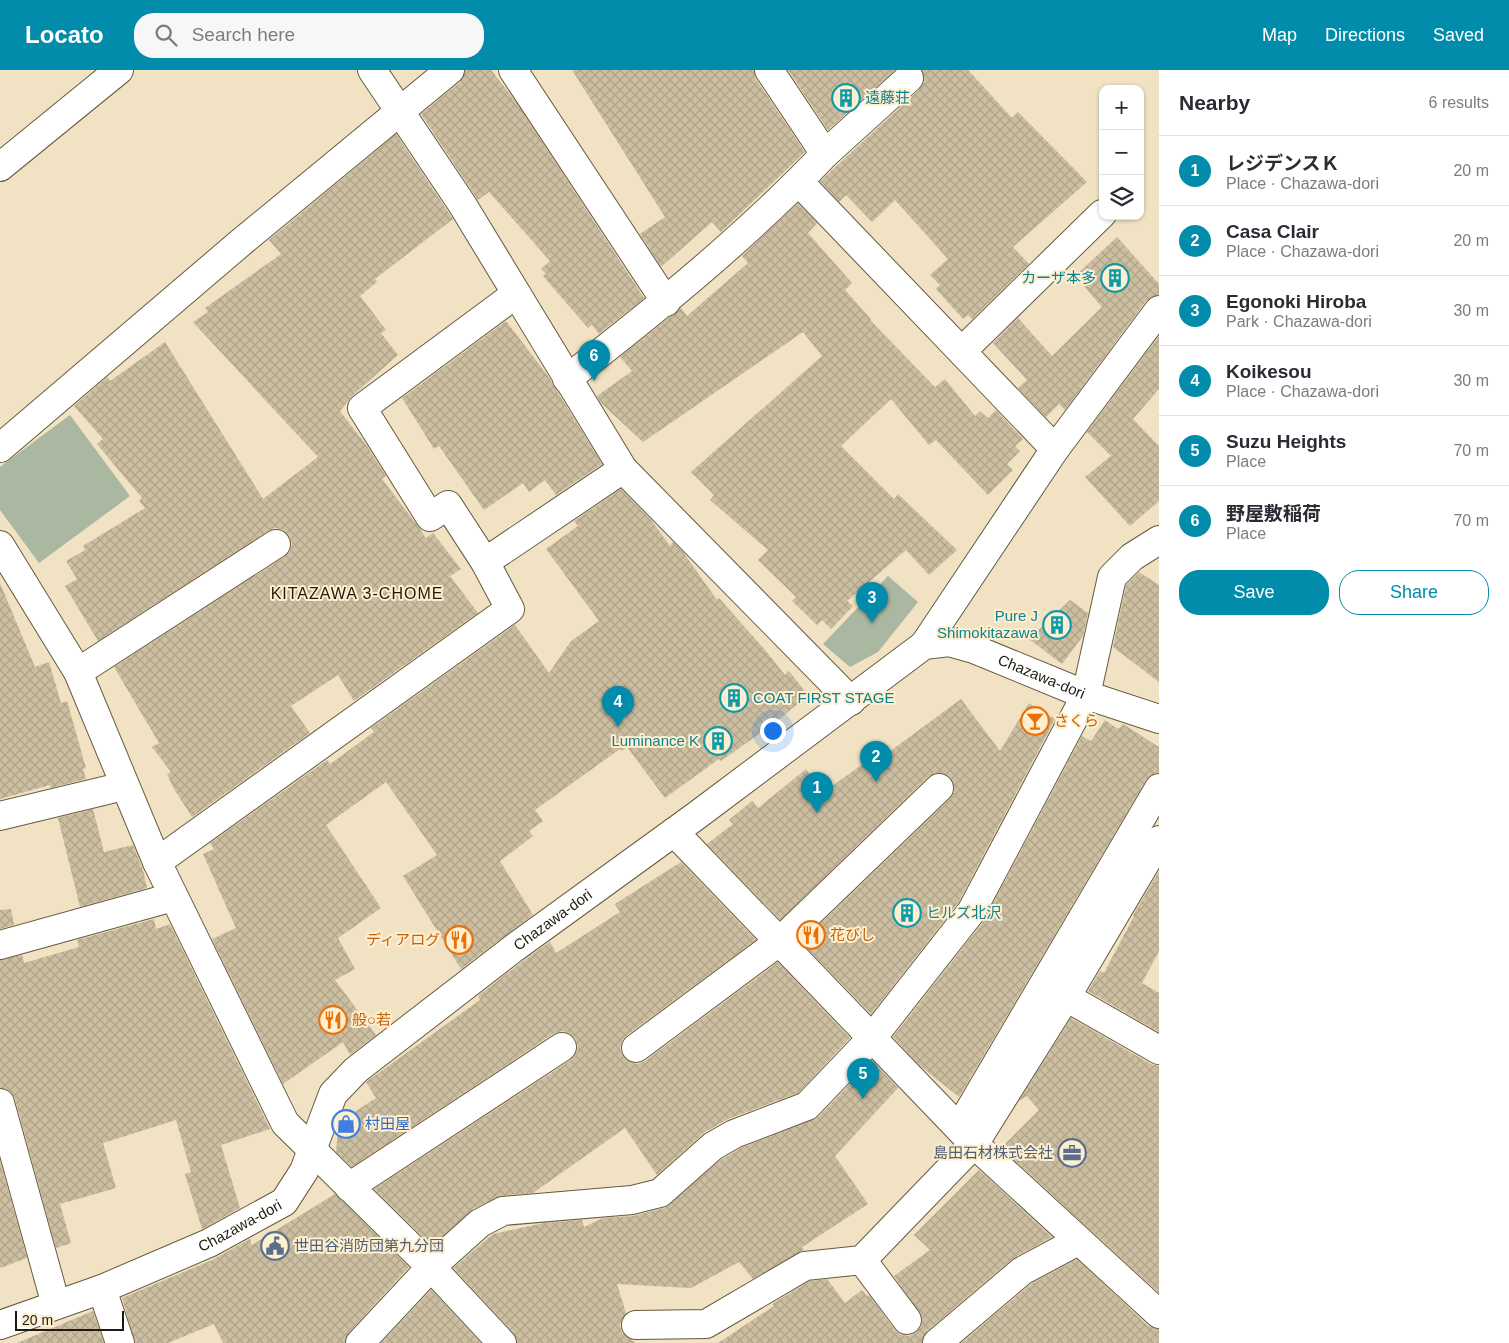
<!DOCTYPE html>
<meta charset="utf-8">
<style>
:root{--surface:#fff;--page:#f7f7f7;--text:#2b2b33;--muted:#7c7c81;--line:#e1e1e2;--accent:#008caa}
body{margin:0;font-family:Arial,"Noto Sans JP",sans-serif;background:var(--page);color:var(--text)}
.controls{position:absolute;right:15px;top:15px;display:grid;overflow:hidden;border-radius:10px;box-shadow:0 1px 4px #0004}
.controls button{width:45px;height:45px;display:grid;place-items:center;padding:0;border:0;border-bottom:1px solid var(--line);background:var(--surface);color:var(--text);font:25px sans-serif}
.scale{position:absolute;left:15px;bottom:12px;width:109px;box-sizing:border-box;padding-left:5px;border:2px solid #201b0f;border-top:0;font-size:14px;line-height:18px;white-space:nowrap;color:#201b0f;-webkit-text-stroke:4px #feefd0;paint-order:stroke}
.you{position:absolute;left:772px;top:660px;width:18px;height:18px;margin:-12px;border:4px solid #fff;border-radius:50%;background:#1a73e8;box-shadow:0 0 0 8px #1a73e833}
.badge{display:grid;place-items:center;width:32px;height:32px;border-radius:50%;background:var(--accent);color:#fff;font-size:16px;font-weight:700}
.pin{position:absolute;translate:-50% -41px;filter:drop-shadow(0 1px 2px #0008)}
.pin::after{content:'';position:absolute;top:26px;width:18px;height:15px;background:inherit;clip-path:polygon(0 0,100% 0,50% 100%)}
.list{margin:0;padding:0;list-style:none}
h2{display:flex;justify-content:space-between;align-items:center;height:65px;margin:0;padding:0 20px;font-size:21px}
h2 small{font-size:16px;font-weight:400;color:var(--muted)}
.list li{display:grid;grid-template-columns:32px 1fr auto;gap:15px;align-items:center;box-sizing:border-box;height:70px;padding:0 20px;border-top:1px solid var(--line)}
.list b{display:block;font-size:19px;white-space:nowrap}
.list p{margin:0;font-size:16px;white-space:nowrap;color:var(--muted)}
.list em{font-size:16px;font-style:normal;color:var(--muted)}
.actions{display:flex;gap:10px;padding:15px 20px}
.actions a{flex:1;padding:11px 0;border:1px solid var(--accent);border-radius:20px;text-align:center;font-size:18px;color:var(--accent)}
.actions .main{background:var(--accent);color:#fff}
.icon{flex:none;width:28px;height:28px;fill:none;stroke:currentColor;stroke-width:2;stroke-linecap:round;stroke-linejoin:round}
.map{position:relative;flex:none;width:1159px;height:1273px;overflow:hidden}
header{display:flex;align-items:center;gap:30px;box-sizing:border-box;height:70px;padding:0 25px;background:var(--accent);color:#fff}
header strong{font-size:24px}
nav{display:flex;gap:28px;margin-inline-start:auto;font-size:18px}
.search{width:350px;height:45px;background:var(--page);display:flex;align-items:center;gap:12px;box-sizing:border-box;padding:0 18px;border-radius:20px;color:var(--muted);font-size:19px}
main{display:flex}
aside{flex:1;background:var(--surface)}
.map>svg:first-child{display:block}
.park{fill:#aab7a1}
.building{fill:url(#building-cross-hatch)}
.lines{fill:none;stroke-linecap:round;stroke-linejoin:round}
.minor-casing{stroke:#675a3f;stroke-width:30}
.minor{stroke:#fff;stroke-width:28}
.labels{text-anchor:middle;stroke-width:4;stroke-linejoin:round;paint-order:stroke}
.culture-label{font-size:15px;fill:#0d838f;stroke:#feefd0;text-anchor:start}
.street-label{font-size:15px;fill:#201b0f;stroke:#feefd0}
.food-label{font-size:15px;fill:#c56008;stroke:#feefd0;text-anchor:start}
.shop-label{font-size:15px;fill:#366cbe;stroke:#feefd0;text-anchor:start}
.service-label{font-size:15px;fill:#4e5e75;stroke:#feefd0;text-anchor:end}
.neighbourhood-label{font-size:16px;letter-spacing:1px;fill:#201b0f;stroke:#feefd0}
</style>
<header>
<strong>Locato</strong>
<div class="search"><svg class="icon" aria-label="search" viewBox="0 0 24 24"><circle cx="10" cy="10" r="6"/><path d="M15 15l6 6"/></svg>Search here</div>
<nav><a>Map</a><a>Directions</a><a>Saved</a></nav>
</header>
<main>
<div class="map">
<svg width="1159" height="1273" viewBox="0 0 1159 1273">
<defs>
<pattern id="building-cross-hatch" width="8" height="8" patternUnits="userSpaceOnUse" patternTransform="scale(1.25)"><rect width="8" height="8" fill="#ccbea0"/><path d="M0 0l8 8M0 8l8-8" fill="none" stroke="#afa389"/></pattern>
</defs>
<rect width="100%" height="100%" fill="#f0e2c3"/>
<!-- park -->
<path class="park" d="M70 345 130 426 39 493 0 440V397Z
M888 506 918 532 878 582 850 597 823 574Z"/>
<!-- building -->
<path class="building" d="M465 0H491L516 32 644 228 599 264 592 255 588 258 543 206 546 204 541 199 550 191 489 122 478 130 421 44 460 12Z
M572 0H754L756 9 805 82 721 162 712 152 661 197 640 164 665 147Z
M788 0H895L828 60Z
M922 0H968L1012 48 1018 42 1087 112 1013 177 1029 194 972 249 968 245 963 249 936 219 940 215 930 205 948 189 895 130 872 152 846 125 839 132 820 111 919 20 924 12Z
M396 64 453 149 375 209 377 212 360 226 386 260 381 263 398 285 352 326 340 341 367 376 386 406 382 409 417 455 426 468 433 463 461 499 450 506 478 543 354 631 338 605 291 636 310 663 192 747 174 719 167 704 171 702 152 677 159 673 114 597 284 487 290 481 292 473 289 465 283 460 275 458 268 461 98 571 65 516 77 509 66 491 85 480 83 476 145 438 139 431 142 428 97 374 103 369 74 336 107 307 110 311 165 272 263 429 318 387 193 252 208 242 205 238 281 184 269 170Z
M798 133 817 153 808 163 852 213 845 220 871 249 870 250 935 317 945 309 975 346 980 341 988 348 996 340 1023 369 1015 376 1020 381 1007 394 1013 400 988 425 936 370 929 375 891 329 841 376 894 429 898 424 957 480 929 505 906 480 847 531 853 536 831 559 822 550 817 555 792 531 796 527 758 490 768 480 710 430 714 425 691 402 822 286 803 262 643 372 601 333 597 326 632 301 620 287 681 238 687 246 748 193 742 186Z
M1117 167 1159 214V225L1146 231 1065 340 1059 334 1046 347 1018 318 1027 310 993 273 1018 248 1052 286 1102 237 1075 206Z
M506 251 548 306 602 394 556 425 545 410 529 422 523 413 484 440 439 376 434 379 402 328Z
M1159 266V319L1133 349 1159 376V431L1130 456 1085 407 1111 386 1087 362Z
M621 419 651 450 670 476 673 472 683 482 717 530 719 528 766 581 785 605 789 601 808 625 776 652 721 691 719 689 665 728 627 677 622 681 620 679 535 740 543 751 529 761 533 766 500 791 533 845 461 899 403 806 437 785 386 712 326 755 381 838 338 868 355 899 335 910 376 965 350 985 343 972 283 1014 212 869 236 858 203 784 214 779 210 773 327 690 330 694 374 662 371 658 515 555 549 603 571 571 599 551 546 479 578 456 574 451Z
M1139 502 1159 515V612L1113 577 1126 515Z
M0 513 35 597 49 592 61 633 67 631 86 698 83 699 86 709 50 718V715L0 729Z
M1070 530 1088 543 1083 566 1062 594 1029 569Z
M961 629 1000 681 1029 633 1055 649 958 833 871 944 801 872 950 729 954 722V715L951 708 943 703H935L928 707 780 850 707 774 733 754 729 750 752 731 758 738 806 699 824 722 886 677 889 682Z
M1105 650 1118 659 1123 654 1159 677V702L1151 705 1146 710 959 1027 919 995 893 967 983 852 1082 666 1091 671Z
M93 739 104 782 133 775 143 800 147 818 80 837 58 748Z
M681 792 756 870 627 965 622 971 620 979 624 988 629 992 637 994 645 991 778 892 850 968 798 1023 728 1049 705 1062 657 1105 625 1058 533 1123 501 1126 473 1139 432 1176 374 1119 571 990 576 984 578 977 575 968 569 963 562 961 553 964 352 1097 336 1082 339 1052 376 1028 366 1012 480 930 478 926 523 891 550 872 556 883 620 842 615 834Z
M1159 801V881L1142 913 1159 923V962L1088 921 1100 901 1104 903 1134 846 1133 845Z
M11 839 14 855 0 859V840Z
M154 849 156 859 170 854 270 1059 221 1075 240 1138 202 1159 185 1104 191 1102 176 1050 103 1073 116 1118 60 1134 71 1173 56 1178 15 1029 11 1022 0 1018V890L22 885 24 893 79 877 77 870Z
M1071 948 1151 994 1159 996V1223L1001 1078 1039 1040 1027 1026 1019 1031Z
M872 991 898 1018 835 1086 868 1134 802 1177 804 1180 753 1209 739 1192 691 1218 617 1214 626 1243 620 1255 622 1263 636 1273H517L513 1262 453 1198 493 1164 544 1153 582 1150 584 1157 603 1148 633 1146 664 1138 722 1089 741 1078 818 1047Z
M0 1091 27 1188 0 1198Z
M979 1100 1052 1167 1012 1189 927 1261 922 1273H718L774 1236 772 1234 810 1211 827 1209 845 1233 862 1220 867 1226 869 1225 895 1260 900 1264 908 1266 916 1263 921 1257 922 1248 894 1206 930 1180 914 1165Z
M335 1124 409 1197 349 1262 345 1273H223L214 1254 168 1273H135L122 1228 212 1190 250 1169 252 1175Z
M1077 1189 1148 1256 1159 1259V1273H961L1031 1214Z
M431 1220 481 1273H381Z
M93 1241 104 1273H17Z"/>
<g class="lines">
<defs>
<g id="minor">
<path d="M372 0 462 134 623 399 851 631"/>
<path d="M513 0 666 232"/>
<path d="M825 84 909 8"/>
<path d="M0 97 119 0"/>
<path d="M799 112 1055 379"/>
<path d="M962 281 1102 144"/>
<path d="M567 309C657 239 746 167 825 84L769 0"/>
<path d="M0 378 239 174 450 0"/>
<path d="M0 475 78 602 157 792 285 1053 431 1197 502 1273"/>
<path d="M485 492 623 399"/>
<path d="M924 575 1055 379 1159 240"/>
<path d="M78 602 276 474"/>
<path d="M0 746 124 716"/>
<path d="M674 762 974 1074 1159 1244"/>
<path d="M157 792 510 539 485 492 448 435 430 447 362 338 516 224"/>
<path d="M0 875 173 827"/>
<path d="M1066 927 1159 980"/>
<path d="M636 978 780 871 939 718"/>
<path d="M0 1033 56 1235"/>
<path d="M959 1058 1159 718"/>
<path d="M349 1117 562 977"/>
<path d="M862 1190 907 1250"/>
<path d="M102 1219 120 1273"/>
<path id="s1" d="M0 1255 102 1219 209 1173 284 1132 304 1101 333 1024 356 1000 514 878 696 746 924 575 949 572 974 579 1086 625 1159 649"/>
<path d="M636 1255 706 1254 805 1196 862 1190 974 1074 1066 927 1159 770"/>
<path d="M360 1273 431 1197 480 1153 503 1141 632 1130 660 1123 713 1076 734 1064 807 1036 872 968 971 842 1086 625 1112 507 1132 487 1159 470"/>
<path d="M937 1273 1022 1201 1078 1171"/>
</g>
</defs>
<!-- minor casing -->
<use href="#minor" class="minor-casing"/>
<!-- minor -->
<use href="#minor" class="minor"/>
</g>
<!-- icons -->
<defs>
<symbol id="building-ring" viewBox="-11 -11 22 22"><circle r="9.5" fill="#feefd0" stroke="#0f9aa8" stroke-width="1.5"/><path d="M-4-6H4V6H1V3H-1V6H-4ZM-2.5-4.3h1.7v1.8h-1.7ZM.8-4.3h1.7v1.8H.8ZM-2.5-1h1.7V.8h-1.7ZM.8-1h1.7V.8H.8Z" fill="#0f9aa8"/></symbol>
<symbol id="bar-ring" viewBox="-11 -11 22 22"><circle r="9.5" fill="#feefd0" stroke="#e8710a" stroke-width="1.5"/><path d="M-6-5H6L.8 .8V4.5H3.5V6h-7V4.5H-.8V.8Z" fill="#e8710a"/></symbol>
<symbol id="restaurant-ring" viewBox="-11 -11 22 22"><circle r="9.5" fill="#feefd0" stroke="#e8710a" stroke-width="1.5"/><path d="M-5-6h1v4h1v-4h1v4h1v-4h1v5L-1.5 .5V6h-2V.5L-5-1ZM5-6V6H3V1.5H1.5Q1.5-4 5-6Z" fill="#e8710a"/></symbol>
<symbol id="shop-ring" viewBox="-11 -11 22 22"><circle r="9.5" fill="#feefd0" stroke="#3f7fe0" stroke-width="1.5"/><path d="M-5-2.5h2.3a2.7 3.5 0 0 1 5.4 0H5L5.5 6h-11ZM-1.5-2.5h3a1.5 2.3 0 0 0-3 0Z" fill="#3f7fe0"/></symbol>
<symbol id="office-ring" viewBox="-11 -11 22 22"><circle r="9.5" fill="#feefd0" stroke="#5c6f8a" stroke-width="1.5"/><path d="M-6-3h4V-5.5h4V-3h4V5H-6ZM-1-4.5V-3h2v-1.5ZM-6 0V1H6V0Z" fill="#5c6f8a"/></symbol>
<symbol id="civic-ring" viewBox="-11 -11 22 22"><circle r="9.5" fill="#feefd0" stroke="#5c6f8a" stroke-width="1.5"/><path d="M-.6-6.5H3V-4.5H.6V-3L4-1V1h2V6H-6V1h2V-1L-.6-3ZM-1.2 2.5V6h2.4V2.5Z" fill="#5c6f8a"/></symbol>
</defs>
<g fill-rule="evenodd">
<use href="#building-ring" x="830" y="12" width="32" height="32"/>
<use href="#building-ring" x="1099" y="192" width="32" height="32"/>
<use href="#building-ring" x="1041" y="539" width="32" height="32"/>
<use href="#building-ring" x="718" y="612" width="32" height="32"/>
<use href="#bar-ring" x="1019" y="635" width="32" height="32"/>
<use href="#building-ring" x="702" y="655" width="32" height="32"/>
<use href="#building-ring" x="891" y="827" width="32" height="32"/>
<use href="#restaurant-ring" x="795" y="849" width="32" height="32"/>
<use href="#restaurant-ring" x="443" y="854" width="32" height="32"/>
<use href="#restaurant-ring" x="317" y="934" width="32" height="32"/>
<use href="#shop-ring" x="330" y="1038" width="32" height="32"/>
<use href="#office-ring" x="1056" y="1067" width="32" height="32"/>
<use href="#civic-ring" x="259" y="1160" width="32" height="32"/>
</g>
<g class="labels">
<!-- culture labels -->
<g class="culture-label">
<text x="865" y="33">遠藤荘</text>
<text x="1096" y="213" text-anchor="end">カーザ本多</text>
<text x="1038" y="551" text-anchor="end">Pure J<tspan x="1038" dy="17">Shimokitazawa</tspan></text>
<text x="753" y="633">COAT FIRST STAGE</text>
<text x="699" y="676" text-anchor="end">Luminance K</text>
<text x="926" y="848">ヒルズ北沢</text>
</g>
<!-- street labels -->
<g class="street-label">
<text dy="5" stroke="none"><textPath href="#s1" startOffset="1296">Chazawa-dori</textPath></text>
<text dy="5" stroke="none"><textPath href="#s1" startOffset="710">Chazawa-dori</textPath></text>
<text dy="5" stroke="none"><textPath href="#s1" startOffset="260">Chazawa-dori</textPath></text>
</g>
<!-- food labels -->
<g class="food-label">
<text x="1054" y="656">さくら</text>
<text x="830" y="870">花びし</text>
<text x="440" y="875" text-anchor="end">ディアログ</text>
<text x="352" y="955">般○若</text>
</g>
<!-- shop labels -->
<g class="shop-label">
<text x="365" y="1059">村田屋</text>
</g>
<!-- service labels -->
<g class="service-label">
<text x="1053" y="1088">島田石材株式会社</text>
<text x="294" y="1181" text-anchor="start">世田谷消防団第九分団</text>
</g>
<!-- neighbourhood labels -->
<g class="neighbourhood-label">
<text x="357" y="529">KITAZAWA 3-CHOME</text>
</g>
</g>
</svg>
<div class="controls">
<button>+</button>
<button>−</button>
<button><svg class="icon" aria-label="layers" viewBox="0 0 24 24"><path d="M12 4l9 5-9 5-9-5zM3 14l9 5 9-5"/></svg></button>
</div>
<div class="scale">20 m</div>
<div class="you"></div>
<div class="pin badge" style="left:817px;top:743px">1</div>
<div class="pin badge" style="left:876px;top:712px">2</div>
<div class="pin badge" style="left:872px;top:553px">3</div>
<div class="pin badge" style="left:618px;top:657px">4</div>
<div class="pin badge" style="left:863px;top:1029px">5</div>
<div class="pin badge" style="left:594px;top:311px">6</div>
</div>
<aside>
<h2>Nearby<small>6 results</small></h2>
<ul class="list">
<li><span class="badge">1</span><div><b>レジデンスＫ</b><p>Place · Chazawa-dori</p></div><em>20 m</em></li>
<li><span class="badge">2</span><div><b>Casa Clair</b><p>Place · Chazawa-dori</p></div><em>20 m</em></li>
<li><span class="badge">3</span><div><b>Egonoki Hiroba</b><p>Park · Chazawa-dori</p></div><em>30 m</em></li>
<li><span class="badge">4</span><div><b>Koikesou</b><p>Place · Chazawa-dori</p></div><em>30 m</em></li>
<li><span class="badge">5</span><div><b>Suzu Heights</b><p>Place</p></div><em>70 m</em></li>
<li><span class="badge">6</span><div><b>野屋敷稲荷</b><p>Place</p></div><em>70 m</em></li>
</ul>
<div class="actions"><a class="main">Save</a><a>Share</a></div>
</aside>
</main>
